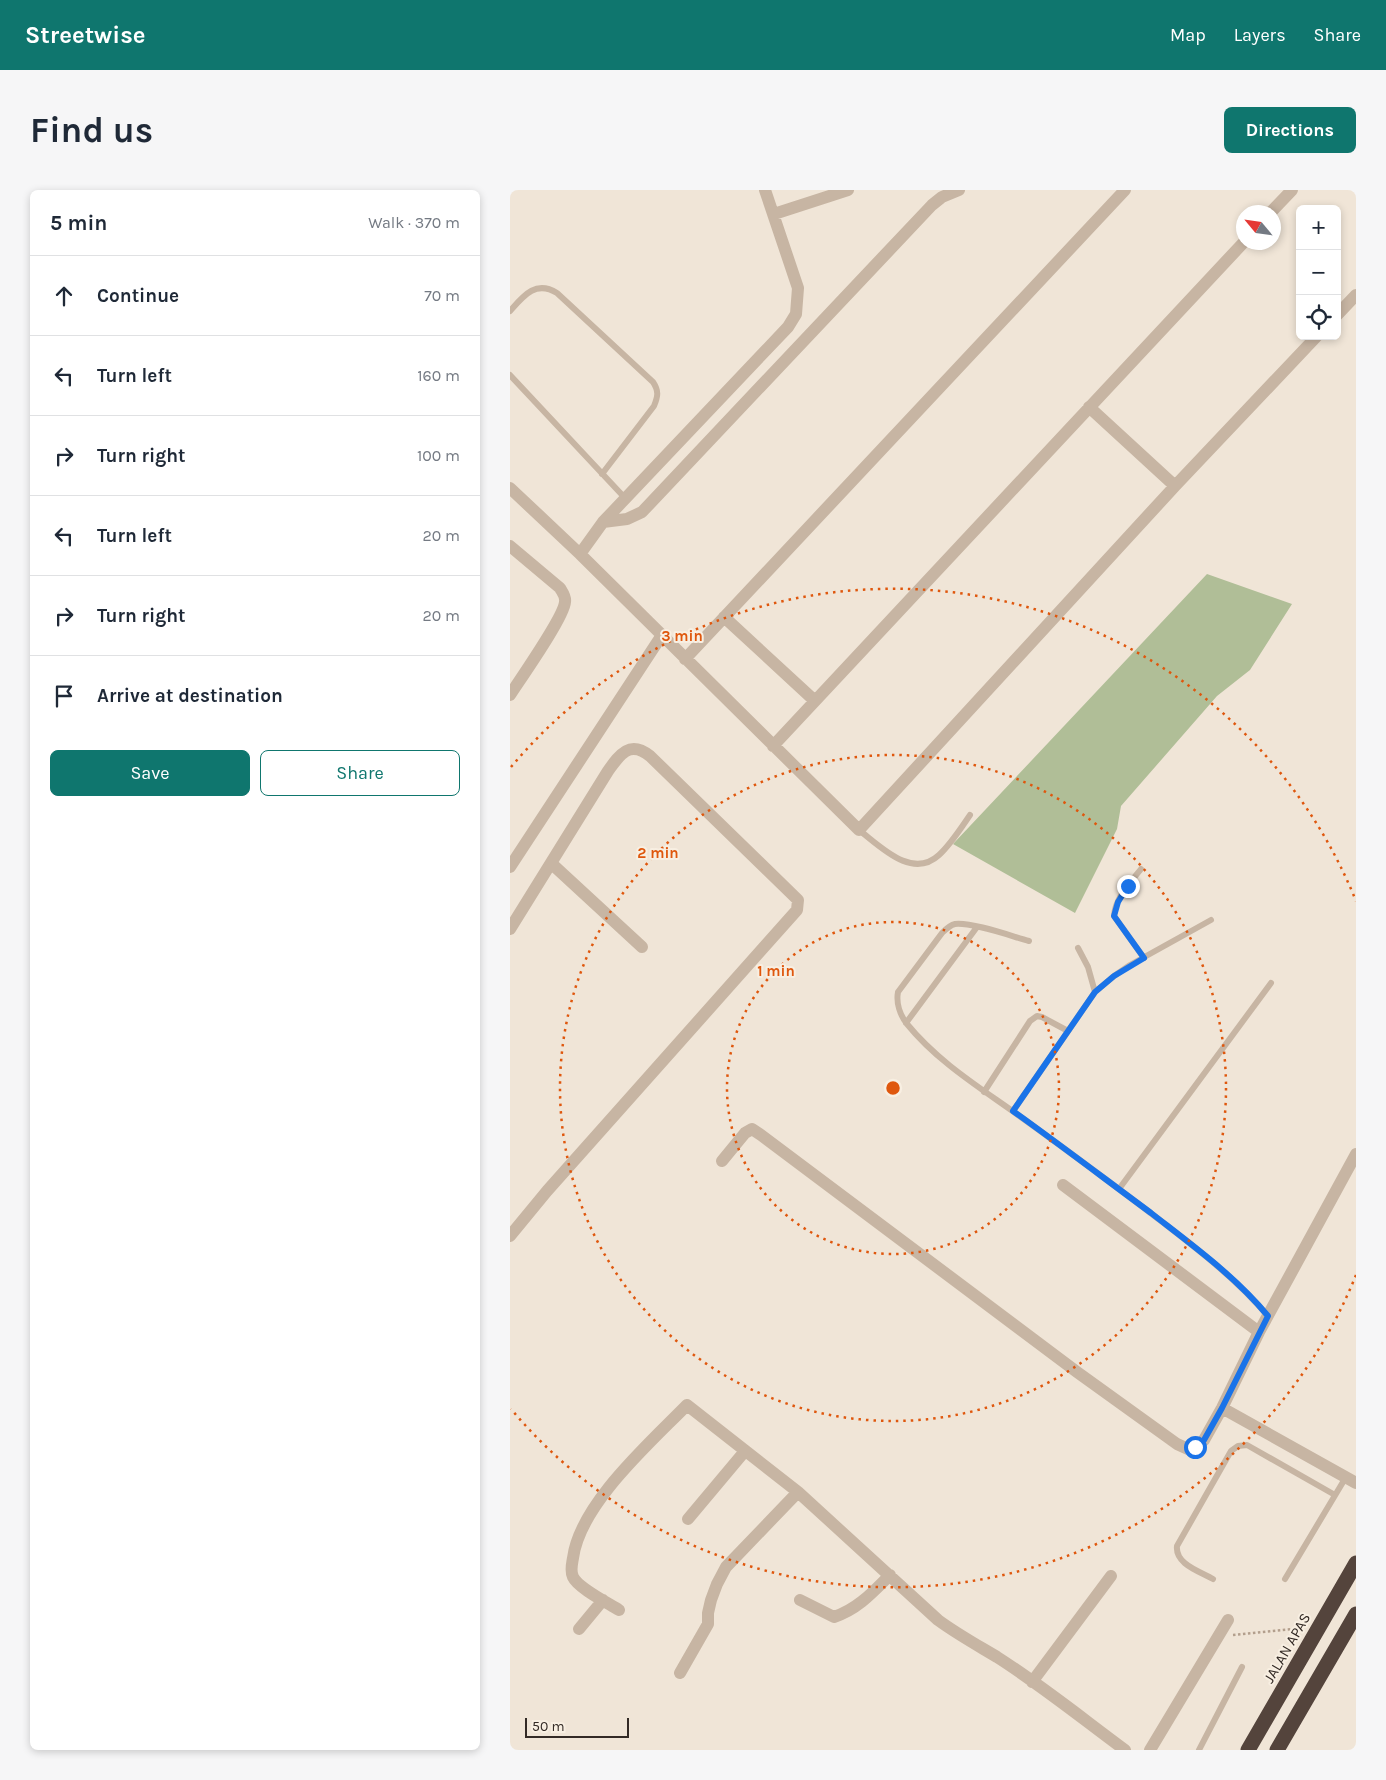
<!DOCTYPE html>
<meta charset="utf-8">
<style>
:root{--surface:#fff;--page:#f6f6f7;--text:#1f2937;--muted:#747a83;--line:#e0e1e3;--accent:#0f766e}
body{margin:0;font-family:Karla,sans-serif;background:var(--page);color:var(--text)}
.controls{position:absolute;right:15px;top:15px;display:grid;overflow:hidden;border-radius:8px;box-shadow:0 2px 8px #0003}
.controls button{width:45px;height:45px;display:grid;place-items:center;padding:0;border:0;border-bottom:1px solid var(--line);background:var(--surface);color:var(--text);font:25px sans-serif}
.compass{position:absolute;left:726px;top:15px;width:45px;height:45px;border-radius:50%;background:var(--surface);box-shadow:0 2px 8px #0003;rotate:299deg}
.scale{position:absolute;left:15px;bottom:12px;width:104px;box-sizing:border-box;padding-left:5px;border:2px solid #332a25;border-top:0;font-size:14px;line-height:18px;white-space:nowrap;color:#332a25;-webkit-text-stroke:4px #f8efe2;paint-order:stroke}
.stop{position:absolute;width:15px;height:15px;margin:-11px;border:4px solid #1a73e8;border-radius:50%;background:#fff}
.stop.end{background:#1a73e8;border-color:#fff;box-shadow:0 1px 5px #0008}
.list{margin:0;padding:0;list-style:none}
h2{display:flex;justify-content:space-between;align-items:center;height:65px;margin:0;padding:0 20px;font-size:21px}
h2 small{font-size:16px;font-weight:400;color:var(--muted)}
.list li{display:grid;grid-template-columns:32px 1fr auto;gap:15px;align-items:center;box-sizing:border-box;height:80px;padding:0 20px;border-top:1px solid var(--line)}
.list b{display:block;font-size:19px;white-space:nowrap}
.list em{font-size:16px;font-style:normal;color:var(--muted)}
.actions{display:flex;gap:10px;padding:15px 20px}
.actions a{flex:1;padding:11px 0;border:1px solid var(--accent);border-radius:8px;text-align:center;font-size:18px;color:var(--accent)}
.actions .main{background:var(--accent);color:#fff}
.icon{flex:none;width:28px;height:28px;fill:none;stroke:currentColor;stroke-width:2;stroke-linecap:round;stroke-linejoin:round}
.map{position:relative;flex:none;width:846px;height:1560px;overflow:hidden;border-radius:8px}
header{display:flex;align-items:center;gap:30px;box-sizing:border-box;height:70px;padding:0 25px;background:var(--accent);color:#fff}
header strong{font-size:24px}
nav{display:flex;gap:28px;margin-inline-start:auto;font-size:18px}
.intro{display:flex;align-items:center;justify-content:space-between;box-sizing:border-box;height:120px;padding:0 30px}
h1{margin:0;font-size:35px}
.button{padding:12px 22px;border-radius:8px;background:var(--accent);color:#fff;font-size:18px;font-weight:700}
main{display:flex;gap:30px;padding:0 30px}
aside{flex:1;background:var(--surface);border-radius:8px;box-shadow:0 2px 8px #0003}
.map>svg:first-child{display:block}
.green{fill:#b0be97}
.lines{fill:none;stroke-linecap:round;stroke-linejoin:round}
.path{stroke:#b39f8d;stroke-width:2.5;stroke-dasharray:2.5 2.5;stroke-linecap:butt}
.lane{stroke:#c7b5a3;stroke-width:6}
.street{stroke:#c7b5a3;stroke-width:12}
.highway{stroke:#54443c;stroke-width:15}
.route{stroke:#1a73e8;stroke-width:6}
.ring{fill:none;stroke:#df570d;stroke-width:2.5;stroke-dasharray:2.5 5}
.labels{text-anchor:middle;stroke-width:4;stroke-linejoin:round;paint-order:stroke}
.street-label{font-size:15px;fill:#332a25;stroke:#f8efe2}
.centre{fill:#df570d;stroke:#f8efe2;stroke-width:2.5}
.ring-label{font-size:15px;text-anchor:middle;font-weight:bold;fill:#df570d;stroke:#f8efe2;stroke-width:4;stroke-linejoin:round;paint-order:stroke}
</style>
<header>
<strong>Streetwise</strong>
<nav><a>Map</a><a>Layers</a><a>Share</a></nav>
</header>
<div class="intro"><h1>Find us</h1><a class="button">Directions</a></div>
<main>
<aside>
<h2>5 min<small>Walk · 370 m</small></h2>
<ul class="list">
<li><svg class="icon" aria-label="ahead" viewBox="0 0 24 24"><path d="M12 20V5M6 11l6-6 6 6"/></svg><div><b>Continue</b></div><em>70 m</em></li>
<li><svg class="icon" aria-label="left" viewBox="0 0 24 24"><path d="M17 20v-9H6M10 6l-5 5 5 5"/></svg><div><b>Turn left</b></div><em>160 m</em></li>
<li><svg class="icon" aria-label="right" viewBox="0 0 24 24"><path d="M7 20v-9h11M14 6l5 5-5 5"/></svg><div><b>Turn right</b></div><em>100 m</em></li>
<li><svg class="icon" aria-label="left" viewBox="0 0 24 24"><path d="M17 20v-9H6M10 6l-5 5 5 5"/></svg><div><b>Turn left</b></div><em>20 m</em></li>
<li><svg class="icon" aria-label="right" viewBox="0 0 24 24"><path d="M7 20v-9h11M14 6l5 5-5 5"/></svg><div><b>Turn right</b></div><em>20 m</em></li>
<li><svg class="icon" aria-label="arrive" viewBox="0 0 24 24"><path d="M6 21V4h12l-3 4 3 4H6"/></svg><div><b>Arrive at destination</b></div></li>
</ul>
<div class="actions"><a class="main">Save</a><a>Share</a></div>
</aside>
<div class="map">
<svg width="846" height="1560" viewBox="0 0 846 1560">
<rect width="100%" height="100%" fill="#f0e5d7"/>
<!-- green -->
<path class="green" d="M697 384 782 414 740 480 707 506 611 616 607 639 565 723 443 654Z"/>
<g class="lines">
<!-- path -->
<path class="path" d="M723 1445 793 1438"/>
<!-- lane -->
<path class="lane" d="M0 121C14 105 26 90 47 103L143 192C149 201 148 206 144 216L92 284
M0 185 115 308
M349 640C370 656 402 690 429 665 441 654 451 638 460 625
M631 679C620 693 605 708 604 726L634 768
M519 751C501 746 462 732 445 734 440 735 436 739 432 743L388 802C386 813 390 825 397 834 428 872 469 897 508 925 553 957 597 990 642 1024 682 1055 725 1087 758 1126
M568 758 578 777 585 802
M396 833 467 737
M474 902 520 831 527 826 532 827 558 841
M503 921 585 802 604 786 620 775 701 730
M609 999 761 793
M703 1389C689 1381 665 1374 667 1356L721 1261 728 1256 737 1255 825 1305
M775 1389 836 1287
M689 1560 732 1477"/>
<!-- street -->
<path class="street" d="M761 22 782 0
M264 24 338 0
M827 125 846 105
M579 217 665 296
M0 298 70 364 349 640 665 296 807 146
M93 332 117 329 132 322 422 15 432 7 449 0
M0 356 50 398C52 402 56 406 55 412 54 427 11 488 0 505
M70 364 93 332 278 137 286 124 288 98 255 0
M214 427 305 511
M175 469 615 0
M263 556 734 52
M42 674 132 757
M0 677 152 445
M0 739 98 581C110 564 120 550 140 566L288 710 287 720 37 1001 0 1046
M212 971 235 943 242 939 251 945 567 1182 667 1254 678 1259 685 1257 694 1250 712 1218 749 1142 846 964
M553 995 749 1142
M712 1218 846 1293
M178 1329 235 1261
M290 1410 324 1427C348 1419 363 1402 380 1385
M109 1420C98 1413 68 1398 63 1387 60 1381 62 1374 63 1368 70 1314 140 1253 177 1215L288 1302 428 1430C447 1444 467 1455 487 1467 531 1495 573 1529 615 1560
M69 1439 93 1410
M170 1483 198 1434V1423L201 1410 207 1394 216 1377 288 1302
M522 1492 601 1386
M640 1560 718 1430"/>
<!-- highway -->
<path class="highway" d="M738 1560 846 1373
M767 1560 846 1424"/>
</g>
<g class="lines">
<!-- route -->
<path class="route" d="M618 696 608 712 604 726 634 768 604 786 585 802 503 921C549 954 595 989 641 1023 682 1055 725 1086 758 1126L712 1218 694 1250 685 1257"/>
</g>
<!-- distance rings -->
<g class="ring">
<circle cx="383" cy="898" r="166"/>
<circle cx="383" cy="898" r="333"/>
<path d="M846 1085A499 499 0 0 1 1 1219M1 577A499 499 0 0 1 846 711"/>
</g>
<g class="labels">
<!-- street labels -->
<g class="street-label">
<text transform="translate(777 1458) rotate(-60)" y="5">JALAN APAS</text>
</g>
</g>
<circle cx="383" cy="898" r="8" class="centre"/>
<g class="ring-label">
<text x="172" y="451">3 min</text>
<text x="148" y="668">2 min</text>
<text x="266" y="786">1 min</text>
</g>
</svg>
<div class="controls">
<button>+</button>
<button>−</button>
<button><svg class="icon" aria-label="locate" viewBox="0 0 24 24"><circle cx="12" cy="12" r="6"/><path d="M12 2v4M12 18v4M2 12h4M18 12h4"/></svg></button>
</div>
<svg class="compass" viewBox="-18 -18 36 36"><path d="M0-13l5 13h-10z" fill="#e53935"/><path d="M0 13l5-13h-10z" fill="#747a83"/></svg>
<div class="scale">50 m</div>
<div class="stop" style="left:685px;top:1257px"></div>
<div class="stop end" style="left:618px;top:696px"></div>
</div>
</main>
